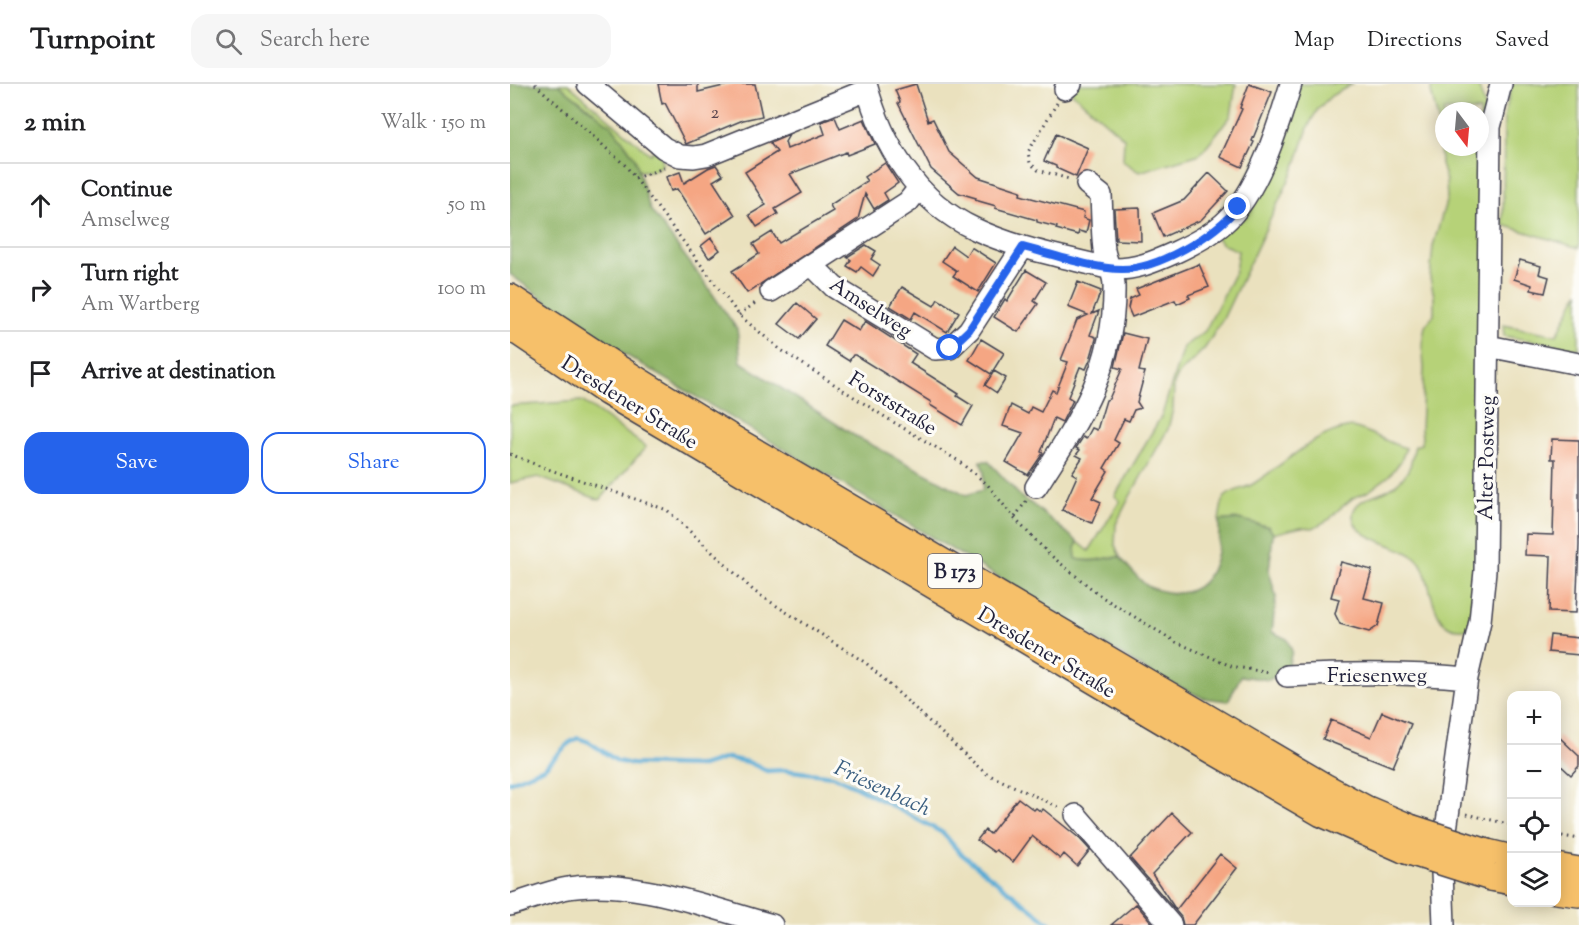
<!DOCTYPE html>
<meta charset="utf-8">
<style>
:root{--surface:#fff;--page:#f6f6f6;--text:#202124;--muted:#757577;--line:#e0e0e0;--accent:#2563eb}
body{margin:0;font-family:"Sorts Mill Goudy",serif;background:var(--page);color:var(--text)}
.controls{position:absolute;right:18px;bottom:18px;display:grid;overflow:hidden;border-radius:12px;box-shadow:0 3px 15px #0003}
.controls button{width:54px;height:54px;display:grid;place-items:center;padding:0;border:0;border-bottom:2px solid var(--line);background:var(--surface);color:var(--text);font:30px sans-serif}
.compass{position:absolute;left:925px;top:18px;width:54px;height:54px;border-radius:50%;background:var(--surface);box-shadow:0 3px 15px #0003;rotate:164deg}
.stop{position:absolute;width:18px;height:18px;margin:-14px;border:4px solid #2563eb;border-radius:50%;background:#fff}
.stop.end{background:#2563eb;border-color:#fff;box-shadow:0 2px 6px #0008}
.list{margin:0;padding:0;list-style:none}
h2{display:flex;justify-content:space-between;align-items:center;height:78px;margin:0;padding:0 24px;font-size:26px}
h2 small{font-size:20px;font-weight:400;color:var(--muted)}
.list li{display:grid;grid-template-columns:39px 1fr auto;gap:18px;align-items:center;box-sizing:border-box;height:84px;padding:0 24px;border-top:2px solid var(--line)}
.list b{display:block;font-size:22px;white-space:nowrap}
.list p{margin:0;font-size:20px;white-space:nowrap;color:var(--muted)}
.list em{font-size:20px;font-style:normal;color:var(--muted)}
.actions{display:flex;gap:12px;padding:18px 24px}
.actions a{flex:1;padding:14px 0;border:2px solid var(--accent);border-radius:18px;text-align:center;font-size:21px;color:var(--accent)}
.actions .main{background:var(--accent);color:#fff}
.icon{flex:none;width:33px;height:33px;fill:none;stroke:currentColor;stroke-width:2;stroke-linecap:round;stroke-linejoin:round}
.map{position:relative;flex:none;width:1069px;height:841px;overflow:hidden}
header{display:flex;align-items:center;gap:36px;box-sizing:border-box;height:84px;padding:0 30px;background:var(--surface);border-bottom:2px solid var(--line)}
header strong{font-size:28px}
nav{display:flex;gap:33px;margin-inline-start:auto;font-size:21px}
.search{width:420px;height:54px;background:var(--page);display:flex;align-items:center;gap:15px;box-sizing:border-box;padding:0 21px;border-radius:18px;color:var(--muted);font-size:22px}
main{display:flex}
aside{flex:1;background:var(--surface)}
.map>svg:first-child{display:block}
.green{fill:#b6d278;stroke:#6c7a5a;stroke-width:1.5;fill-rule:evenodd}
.forest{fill:#90b468;stroke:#596b52;stroke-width:1.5}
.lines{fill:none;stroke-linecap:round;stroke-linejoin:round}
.stream{stroke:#59aad4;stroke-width:4.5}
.building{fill:#f5a683}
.minor-casing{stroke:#403f4f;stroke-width:24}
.major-casing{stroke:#403f4f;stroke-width:30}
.path{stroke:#403f4f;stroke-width:3;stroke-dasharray:1.5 4.5;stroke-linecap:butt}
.minor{stroke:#fff;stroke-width:21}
.major{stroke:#f6c06b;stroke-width:27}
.major-bridge-casing{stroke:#403f4f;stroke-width:30;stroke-linecap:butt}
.major-bridge{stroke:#f6c06b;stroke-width:27}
.route{stroke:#2563eb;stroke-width:8}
.labels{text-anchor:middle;stroke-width:6;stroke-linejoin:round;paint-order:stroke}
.number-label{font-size:18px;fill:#57434d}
.shield{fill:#fdfcf7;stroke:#646373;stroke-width:1.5}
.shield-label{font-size:20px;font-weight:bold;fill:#22223b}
.street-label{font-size:21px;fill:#22223b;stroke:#fdfcf7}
.water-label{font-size:22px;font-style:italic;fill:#3b5f80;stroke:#fdfcf7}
</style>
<header>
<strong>Turnpoint</strong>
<div class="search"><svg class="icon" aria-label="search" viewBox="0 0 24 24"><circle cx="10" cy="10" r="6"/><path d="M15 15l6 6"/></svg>Search here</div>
<nav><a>Map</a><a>Directions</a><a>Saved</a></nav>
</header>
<main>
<aside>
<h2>2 min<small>Walk · 150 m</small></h2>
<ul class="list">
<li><svg class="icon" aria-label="ahead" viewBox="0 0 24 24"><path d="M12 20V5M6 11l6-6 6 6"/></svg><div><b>Continue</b><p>Amselweg</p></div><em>50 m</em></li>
<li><svg class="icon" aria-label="right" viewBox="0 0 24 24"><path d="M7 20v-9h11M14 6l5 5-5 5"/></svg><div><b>Turn right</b><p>Am Wartberg</p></div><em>100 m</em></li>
<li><svg class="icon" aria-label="arrive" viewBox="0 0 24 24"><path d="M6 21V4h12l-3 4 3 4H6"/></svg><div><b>Arrive at destination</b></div></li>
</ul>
<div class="actions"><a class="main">Save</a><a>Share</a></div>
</aside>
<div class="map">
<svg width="1069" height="841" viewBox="0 0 1069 841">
<rect width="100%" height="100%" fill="#fdfcf7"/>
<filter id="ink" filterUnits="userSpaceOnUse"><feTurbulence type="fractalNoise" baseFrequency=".0167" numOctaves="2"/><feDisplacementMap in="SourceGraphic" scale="12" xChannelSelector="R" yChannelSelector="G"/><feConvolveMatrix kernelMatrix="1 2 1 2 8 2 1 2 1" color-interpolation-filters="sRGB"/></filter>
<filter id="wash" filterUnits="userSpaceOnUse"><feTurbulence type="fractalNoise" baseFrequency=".008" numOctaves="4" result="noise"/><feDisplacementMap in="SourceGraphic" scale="24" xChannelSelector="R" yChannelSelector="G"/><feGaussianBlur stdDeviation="1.35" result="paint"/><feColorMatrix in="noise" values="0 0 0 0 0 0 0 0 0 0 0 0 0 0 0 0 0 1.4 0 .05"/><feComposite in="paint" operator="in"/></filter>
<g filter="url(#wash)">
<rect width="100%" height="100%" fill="#eae1be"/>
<!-- green -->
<path class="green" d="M48 0H58L140 70 144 66 152 73V81L143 87H129C117 47 79 24 48 0Z
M568 0H726L721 32 690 70 629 88 613 77 614 54 560 7Z
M786 0H843L821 12 808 25 799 41 785 83 713 235 695 264 668 291 664 300 663 325 658 345 619 414 606 440 605 461 610 473C591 473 586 479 566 475L565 464 568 458 579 467 610 417 605 412 652 331 673 263 695 247 725 188 728 167 712 160 706 153Z
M922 0H968L978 33 972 450 960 544C917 555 925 495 908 476 893 460 844 457 843 432 842 416 866 411 877 406 884 402 893 395 897 388 903 379 902 370 905 362L911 360 912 353 911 345 914 284 912 260 915 242 924 231V212L920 194 923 162 937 114 936 97 931 80 929 40 921 8ZM934 27H970V63H934Z
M1002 0H1069V164L993 141 994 34Z
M1069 207V265L994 252 993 241 1047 251Z
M72 317 136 363 90 416 28 393 0 399V322Z
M841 343C860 346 876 359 896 364L891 377 880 391 859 407 843 414 827 427 820 435 803 444 791 443 763 450 759 443 728 435 709 437C710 431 711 420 714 414 720 406 735 405 743 400 775 380 803 349 841 343Z"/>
<!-- forest -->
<path class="forest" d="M0 0H48L102 42 125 74 140 125 195 199 227 245 231 278 345 352 456 411 473 406 474 387 470 377H478L513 415 522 420 568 458 565 464 566 475C587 480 591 473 610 473 617 481 630 498 639 503 647 506 659 509 667 509 704 508 710 467 709 437L728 435 759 443 763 450 759 487 766 512 762 548 777 555 782 567 778 583 759 596 731 592 718 617 693 614 642 590 495 497 79 249 0 190Z"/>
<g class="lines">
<!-- stream -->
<path class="stream" d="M0 698 34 684 59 659 68 654 79 658 107 677 121 680 192 682 217 674 238 678 257 687 273 686 323 692 345 702 433 749 449 768 542 841"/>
</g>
<g id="blocks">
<!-- building -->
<path class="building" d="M148 0H188V8L222 0H245L252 32 233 36 176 60 155 19 152 20Z
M406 0 418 37 423 35 439 68 468 93 511 107 510 111 574 128 573 134 579 136 576 149 569 147 568 151 546 145 547 143 527 138V136L485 124 486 122 465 116 466 114 449 109 421 85 388 19 390 18 385 6Z
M739 0 762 8 742 57 744 58 732 83 710 73 732 25 730 24Z
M325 33 330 45 354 35 365 60 337 71 336 68 280 90 292 109 265 125 268 130 247 143 239 131 256 121 235 88 267 68 260 59 279 51 275 58 277 65 315 50 311 38Z
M546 50 578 64 566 93 546 84V82L534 77Z
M375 79 388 99 374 109 378 116 364 125 355 110 348 135 237 209 222 187 249 170 243 160 262 148 269 159 323 127 320 121 357 97 354 93Z
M206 81 213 91 203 97 225 131 196 150 167 105 161 107 156 93 170 88 174 99 198 84Z
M699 89 718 107 691 136 653 153 643 129 674 116Z
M630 124 631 157 606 156 604 125Z
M201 154 210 166 199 174 191 162Z
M356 161 366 167 361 175 370 181 363 192 351 183 347 188 337 182 341 176 337 173Z
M442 162 456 172 461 163 486 179 468 208 443 192 447 187 432 177Z
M1010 176 1031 182 1029 190 1039 193 1035 209 1021 206 1022 201 1004 195Z
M689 180 699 203 678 211 680 214 667 220 665 216 622 233 618 224 620 215 629 211 626 205Z
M516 186 536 198 524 217 528 220 508 248 484 233 495 215 497 217Z
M568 198 591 207 582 230 589 227 580 251 586 253V255L580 276 576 285 570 283 558 313 563 316 552 338 544 334 531 368 533 369 518 391 496 378 513 349 493 342 501 321 518 330 521 323 531 328 542 306 546 308 558 278 551 276 567 236 578 231 558 223Z
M392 203 424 222 428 215 449 228 437 248 405 228 401 235 380 222Z
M287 219 306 235 289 255 269 240Z
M331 236 349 247 355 237 406 270 400 279 449 310 447 312 463 322 452 341 420 321 421 318 345 271H343L339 277 315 262Z
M613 249 637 255 629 287 635 288 627 318 631 324 624 326 619 337 614 335 604 356 609 359 594 384 598 387 582 414 591 418 582 439 552 426 567 392 562 389 572 374 566 371 570 366 566 364 573 353 576 355 582 344 587 346 596 316 599 315 612 285 605 283Z
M471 255 494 269 481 290 459 276Z
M484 287 496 294 487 309 475 301Z
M1042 355 1069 356V461L1066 529 1039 528 1041 472 1015 471 1016 450 1043 451 1045 375H1041Z
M831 478 862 486 854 514 874 519 868 542 859 548 830 540 825 530 829 515 821 513Z
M1040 551 1069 554V571L1038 568Z
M872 628 901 640 883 683 813 655 821 636 861 653Z
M1047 651 1069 672V682L1061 691 1047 678Z
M508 714 524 726 526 724 531 728 533 725 569 754 580 766 567 782 554 770 550 775 522 752 503 778 486 766 484 768 467 756 475 746 480 750Z
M662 729 682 748 642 790 666 826 710 770 727 784 683 841H673L671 833 620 774Z
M626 820 644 841H601Z"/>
</g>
</g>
<g filter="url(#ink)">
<use href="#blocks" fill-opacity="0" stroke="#403f4f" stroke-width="1.5"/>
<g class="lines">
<defs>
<path id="minor" d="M78 0 154 64 170 72 184 73 196 71 357 6
M356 0C372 60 406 118 465 145 507 165 555 173 601 185 625 186 644 178 666 168 683 160 699 152 713 140 748 110 768 43 781 0
M555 5 561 0
M302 181 324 203 425 265 440 264 459 246 513 163
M261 207 398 118 409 104
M978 262 1069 280
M526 403C568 338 606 283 604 201 604 189 596 179 594 166 592 148 592 130 591 111L577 100
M777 592C837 589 896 588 957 594
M566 731 661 841
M0 821C18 816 35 809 53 805 118 792 200 824 262 841
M934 841 932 788 936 746 957 594 970 537 975 487 980 43 991 0"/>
<path id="major" d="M0 214 110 286 224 356 814 703 855 725 900 744
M0 242 98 308 691 659 812 729 896 766
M977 769 1002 775
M1046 783 1069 787
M981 793 1002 797
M1046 806 1069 809"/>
</defs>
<!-- minor casing -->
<use href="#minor" class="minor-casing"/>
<!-- major casing -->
<use href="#major" class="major-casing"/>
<!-- path -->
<path class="path" d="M25 0 116 82 229 231 271 266 375 333 447 376 477 400 504 434 539 470 592 513 666 558 721 582 760 589
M547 19 518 68 520 79 528 86 559 95
M125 94 154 84
M229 231 248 217
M0 370 32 383 157 426 245 508 356 579 475 689 551 724
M505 433 516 417
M957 730 1002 741
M1046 751 1069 755"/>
<!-- minor -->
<use href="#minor" class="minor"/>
<!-- major -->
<use href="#major" class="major"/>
<defs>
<path id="major-bridge" d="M900 744 977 769
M896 766 981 793"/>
</defs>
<!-- major-bridge casing -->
<use href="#major-bridge" class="major-bridge-casing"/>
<!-- major-bridge -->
<use href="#major-bridge" class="major-bridge"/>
</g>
</g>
<g class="lines" filter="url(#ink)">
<!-- route -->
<path class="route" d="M440 264 459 246 513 163C540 170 585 185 612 185 649 185 705 151 728 123"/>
</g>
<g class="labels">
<!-- number labels -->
<g class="number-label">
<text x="205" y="34">2</text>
</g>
<!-- shield labels -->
<rect class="shield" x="418" y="470" width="54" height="34" rx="4.5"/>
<g class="shield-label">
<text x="445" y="494">B 173</text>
</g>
<!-- street labels -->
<g class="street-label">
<text transform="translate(361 223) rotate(33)" y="7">Amselweg</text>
<text transform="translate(120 318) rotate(32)" y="7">Dresdener Straße</text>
<text transform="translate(383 319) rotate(32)" y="7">Forststraße</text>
<text transform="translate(976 374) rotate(-89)" y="7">Alter Postweg</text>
<text transform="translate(537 568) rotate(31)" y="7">Dresdener Straße</text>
<text x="867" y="598">Friesenweg</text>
</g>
<!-- water labels -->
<g class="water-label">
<text transform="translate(373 703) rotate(25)" y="8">Friesenbach</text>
</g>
</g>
</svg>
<div class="controls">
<button>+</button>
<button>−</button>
<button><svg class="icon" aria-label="locate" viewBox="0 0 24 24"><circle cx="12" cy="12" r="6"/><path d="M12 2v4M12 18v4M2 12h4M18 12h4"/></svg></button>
<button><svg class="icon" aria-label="layers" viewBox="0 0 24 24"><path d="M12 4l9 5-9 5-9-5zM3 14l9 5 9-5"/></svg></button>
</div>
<svg class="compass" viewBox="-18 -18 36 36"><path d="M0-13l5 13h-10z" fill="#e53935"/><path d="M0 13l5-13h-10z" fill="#757577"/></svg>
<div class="stop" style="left:440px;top:264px"></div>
<div class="stop end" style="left:728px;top:123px"></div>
</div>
</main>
